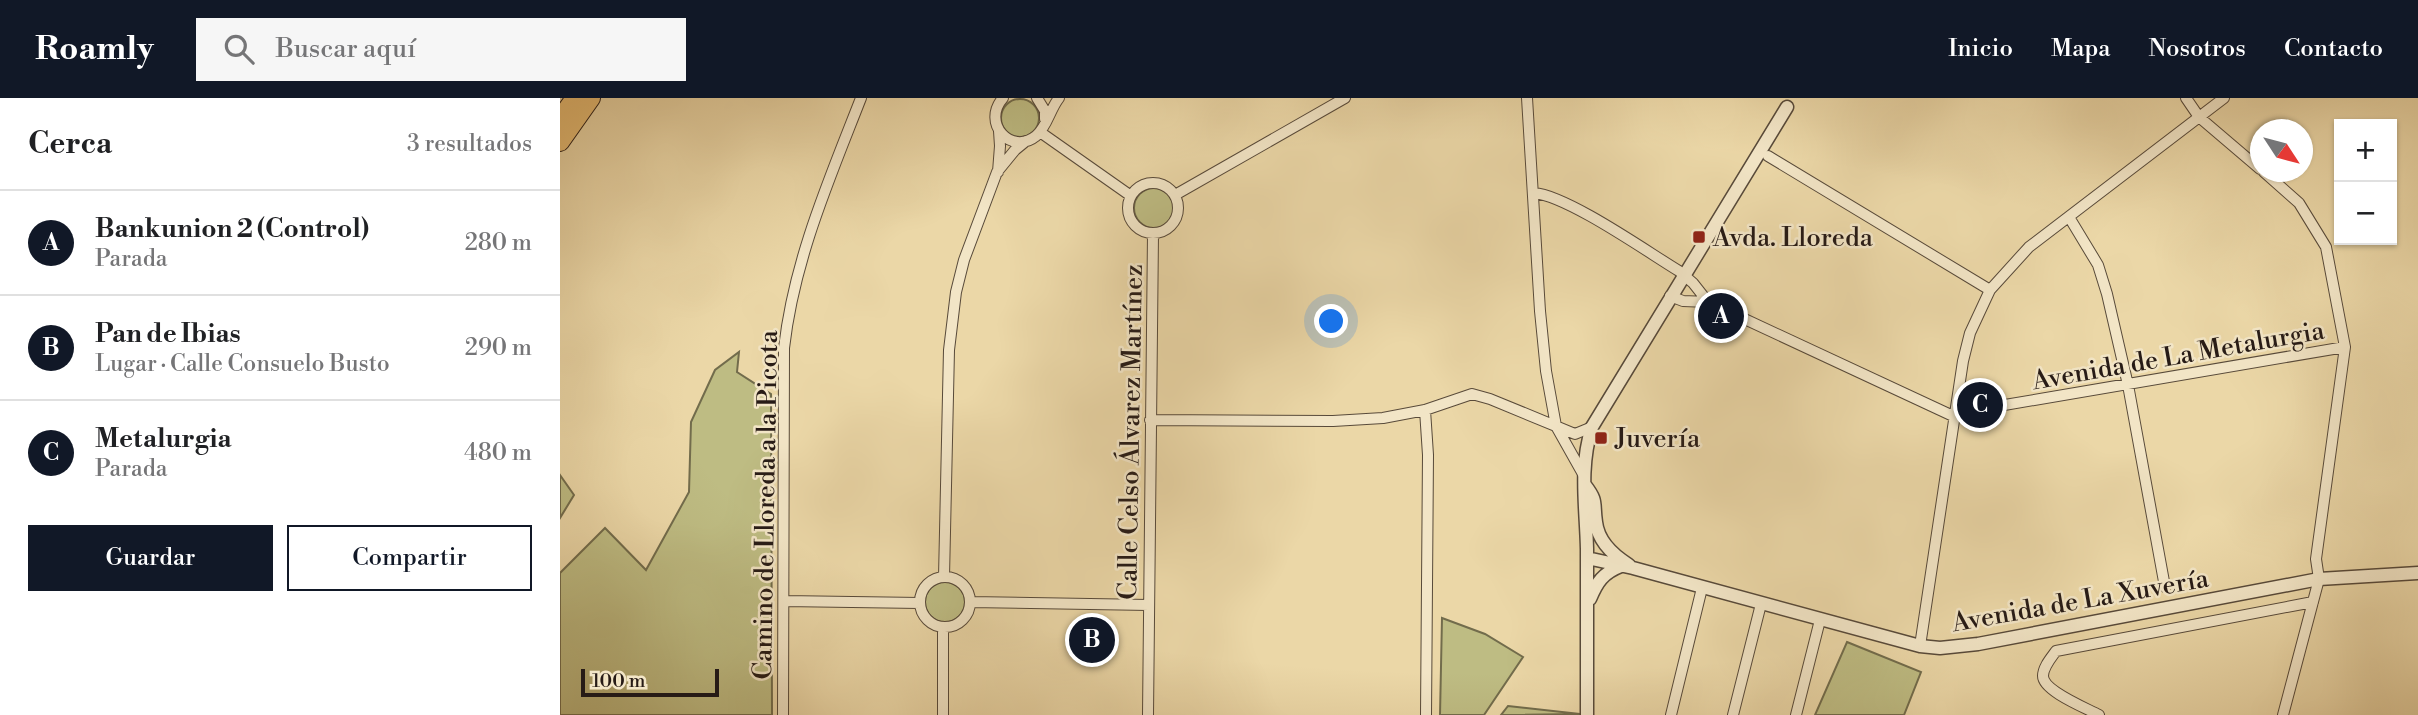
<!DOCTYPE html>
<html lang="es">
<meta charset="utf-8">
<style>
:root{--surface:#fff;--page:#f6f6f6;--text:#202124;--muted:#757577;--line:#e0e0e0;--accent:#111827}
body{margin:0;font-family:"Libre Bodoni",serif;background:var(--page);color:var(--text)}
.controls{position:absolute;right:21px;top:21px;display:grid;overflow:hidden;border-radius:0px;box-shadow:0 2px 5px #0004}
.controls button{width:63px;height:63px;display:grid;place-items:center;padding:0;border:0;border-bottom:2px solid var(--line);background:var(--surface);color:var(--text);font:35px sans-serif}
.compass{position:absolute;left:1690px;top:21px;width:63px;height:63px;border-radius:50%;background:var(--surface);box-shadow:0 2px 5px #0004;rotate:126deg}
.scale{position:absolute;left:21px;bottom:18px;width:138px;box-sizing:border-box;padding-left:7px;border:4px solid #271b16;border-top:0;font-size:19px;line-height:24px;white-space:nowrap;color:#271b16;-webkit-text-stroke:5px #f2e5c6;paint-order:stroke}
.you{position:absolute;left:772px;top:224px;width:24px;height:24px;margin:-18px;border:5px solid #fff;border-radius:50%;background:#1a73e8;box-shadow:0 0 0 10px #1a73e833}
.badge{display:grid;place-items:center;width:46px;height:46px;border-radius:50%;background:var(--accent);color:#fff;font-size:23px;font-weight:700}
.pin{position:absolute;translate:-50% -50%;border:4px solid #fff;box-shadow:0 2px 7px #0006}
.list{margin:0;padding:0;list-style:none}
h2{display:flex;justify-content:space-between;align-items:center;height:91px;margin:0;padding:0 28px;font-size:30px}
h2 small{font-size:23px;font-weight:400;color:var(--muted)}
.list li{display:grid;grid-template-columns:46px 1fr auto;gap:21px;align-items:center;box-sizing:border-box;height:105px;padding:0 28px;border-top:2px solid var(--line)}
.list b{display:block;font-size:26px;white-space:nowrap}
.list p{margin:0;font-size:23px;white-space:nowrap;color:var(--muted)}
.list em{font-size:23px;font-style:normal;color:var(--muted)}
.actions{display:flex;gap:14px;padding:21px 28px}
.actions a{flex:1;padding:16px 0;border:2px solid var(--accent);border-radius:0px;text-align:center;font-size:24px;color:var(--accent)}
.actions .main{background:var(--accent);color:#fff}
.icon{flex:none;width:38px;height:38px;fill:none;stroke:currentColor;stroke-width:2;stroke-linecap:round;stroke-linejoin:round}
.map{position:relative;flex:none;width:1858px;height:617px;overflow:hidden}
header{display:flex;align-items:center;gap:42px;box-sizing:border-box;height:98px;padding:0 35px;background:var(--accent);color:#fff}
header strong{font-size:33px}
nav{display:flex;gap:38px;margin-inline-start:auto;font-size:24px}
.search{width:490px;height:63px;background:var(--page);display:flex;align-items:center;gap:18px;box-sizing:border-box;padding:0 24px;border-radius:0px;color:var(--muted);font-size:26px}
main{display:flex}
aside{flex:1;background:var(--surface)}
.map>svg:first-child{display:block}
.green{fill:#bebc83;stroke:#726c4c;stroke-width:2}
.lines{fill:none;stroke-linecap:round;stroke-linejoin:round}
.minor-casing{stroke:#584a3a;stroke-width:12}
.tertiary-casing{stroke:#584a3a;stroke-width:15}
.motorway-casing{stroke:#271b16;stroke-width:20}
.minor{stroke:#f2e5c6;stroke-width:10}
.tertiary{stroke:#f2e5c6;stroke-width:12}
.motorway{stroke:#e6bc74;stroke-width:18}
.poi-dot{fill:#8f2418;stroke:#f2e5c6;stroke-width:2.5}
.labels{text-anchor:middle;stroke-width:5;stroke-linejoin:round;paint-order:stroke}
.poi-label{font-size:26px;fill:#271b16;stroke:#f2e5c6;text-anchor:start}
.street-label{font-size:26px;fill:#271b16;stroke:#f2e5c6}
</style>
<header>
<strong>Roamly</strong>
<div class="search"><svg class="icon" aria-label="search" viewBox="0 0 24 24"><circle cx="10" cy="10" r="6"/><path d="M15 15l6 6"/></svg>Buscar aquí</div>
<nav><a>Inicio</a><a>Mapa</a><a>Nosotros</a><a>Contacto</a></nav>
</header>
<main>
<aside>
<h2>Cerca<small>3 resultados</small></h2>
<ul class="list">
<li><span class="badge">A</span><div><b>Bankunion 2 (Control)</b><p>Parada</p></div><em>280 m</em></li>
<li><span class="badge">B</span><div><b>Pan de Ibias</b><p>Lugar · Calle Consuelo Busto</p></div><em>290 m</em></li>
<li><span class="badge">C</span><div><b>Metalurgia</b><p>Parada</p></div><em>480 m</em></li>
</ul>
<div class="actions"><a class="main">Guardar</a><a>Compartir</a></div>
</aside>
<div class="map">
<svg width="1858" height="617" viewBox="0 0 1858 617">
<rect width="100%" height="100%" fill="#ebd7a7"/>
<filter id="stains"><feTurbulence type="fractalNoise" baseFrequency=".00286" numOctaves="4"/><feColorMatrix values="0 0 0 0 .2 0 0 0 0 .09 0 0 0 0 .02 0 0 0 .5 -.17"/></filter>
<radialGradient id="worn" r=".72"><stop offset=".6" stop-color="#630" stop-opacity="0"/><stop offset="1" stop-color="#630" stop-opacity=".3"/></radialGradient>
<!-- green -->
<path class="green" d="M441 20a19 19 0 1 1 38 0a19 19 0 1 1-38 0Z
M574 110a20 20 0 1 1 40 0a20 20 0 1 1-40 0Z
M179 254 177 274 211 296 212 617H0V475L45 430 86 472 129 394 131 324 155 272Z
M0 377 14 397 0 420Z
M365 504a20 20 0 1 1 40 0a20 20 0 1 1-40 0Z
M882 520 925 536 963 559 924 617H880Z
M1287 544 1361 574 1344 617H1255Z
M948 608 1020 616 941 617Z"/>
<g class="lines">
<defs>
<path id="minor" d="M443 0C421 25 451 58 476 38 487 29 490 11 499 0
M477 0 485 13V21
M967 0 980 213 986 273 996 328 1023 376
M1626 0 1639 19 1700 71
M480 34 571 98
M1208 58 1430 192
M438 74 440 48 439 33
M1704 74 1739 105 1766 149 1785 249 1756 461 1759 481 1723 617
M568 110a25 25 0 1 1 50 0a25 25 0 1 1-50 0Z
M974 95C1008 98 1086 153 1119 173L1133 185 1148 204 1393 318 1421 311 1785 249
M615 97 785 0
M1509 119 1538 167 1547 196 1568 287 1605 489
M1110 198 1123 203 1148 204
M865 312 868 357 866 617
M590 322 773 323 823 320 865 312 912 296 930 301 1015 336 1032 329
M384 479 389 252 396 194 404 162 437 74 455 52 466 43
M360 504a25 25 0 1 1 50 0a25 25 0 1 1-50 0Z
M224 503 360 505
M410 504 589 507
M1360 548 1403 263 1410 235 1430 192 1469 149 1664 0
M223 617 224 250C234 162 269 82 301 0
M383 617V529
M588 617 593 136
M1111 617 1142 490
M1173 617 1201 506
M1236 617 1260 522
M1539 617C1526 610 1483 593 1483 578 1483 569 1491 560 1496 553L1753 504"/>
<path id="tertiary" d="M1025 387C1038 404 1033 404 1036 424 1038 443 1053 457 1069 467
M1027 460 1073 470 1360 548 1380 550 1418 546 1759 481 1858 475
M1030 501C1037 484 1043 475 1061 468
M1027 617C1027 562 1027 506 1027 451 1026 408 1019 370 1032 329L1227 9"/>
<path id="motorway" d="M0 21 15 0
M0 44 31 0"/>
</defs>
<!-- minor casing -->
<use href="#minor" class="minor-casing"/>
<!-- tertiary casing -->
<use href="#tertiary" class="tertiary-casing"/>
<!-- motorway casing -->
<use href="#motorway" class="motorway-casing"/>
<!-- minor -->
<use href="#minor" class="minor"/>
<!-- tertiary -->
<use href="#tertiary" class="tertiary"/>
<!-- motorway -->
<use href="#motorway" class="motorway"/>
</g>
<!-- markers -->
<g class="poi-dot">
<rect x="1132" y="132" width="14" height="14" rx="3.5"/>
<rect x="1034" y="333" width="14" height="14" rx="3.5"/>
</g>
<g class="labels">
<!-- poi labels -->
<g class="poi-label">
<text x="1153" y="148">Avda. Lloreda</text>
<text x="1055" y="349">Juvería</text>
</g>
<!-- street labels -->
<g class="street-label">
<text transform="translate(1618 257) rotate(-10)" y="9">Avenida de La Metalurgia</text>
<text transform="translate(570 334) rotate(-89)" y="9">Calle Celso Álvarez Martínez</text>
<text transform="translate(205 407) rotate(-89)" y="9">Camino de Lloreda a la Picota</text>
<text transform="translate(1520 502) rotate(-10)" y="9">Avenida de La Xuvería</text>
</g>
</g>
<rect width="100%" height="100%" filter="url(#stains)"/>
<rect width="100%" height="100%" fill="url(#worn)"/>
</svg>
<div class="controls">
<button>+</button>
<button>−</button>
</div>
<svg class="compass" viewBox="-18 -18 36 36"><path d="M0-13l5 13h-10z" fill="#e53935"/><path d="M0 13l5-13h-10z" fill="#757577"/></svg>
<div class="scale">100 m</div>
<div class="you"></div>
<div class="pin badge" style="left:1161px;top:218px">A</div>
<div class="pin badge" style="left:532px;top:542px">B</div>
<div class="pin badge" style="left:1420px;top:307px">C</div>
</div>
</main>
